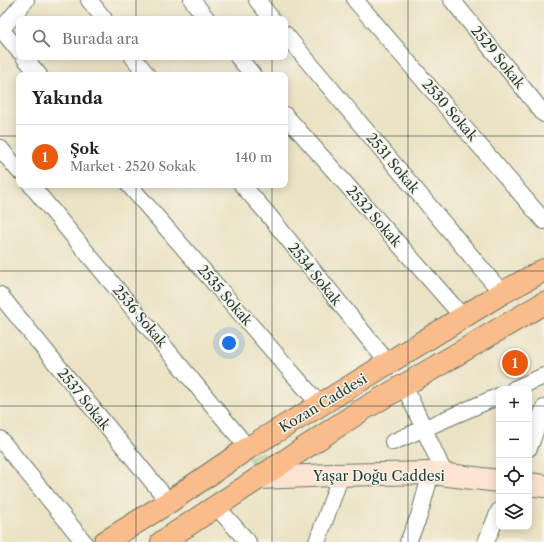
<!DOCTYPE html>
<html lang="tr">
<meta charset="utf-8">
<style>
:root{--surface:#fff;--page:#f2f2f2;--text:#202124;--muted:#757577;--line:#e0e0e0;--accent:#ea580c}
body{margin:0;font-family:"Libre Caslon Text",serif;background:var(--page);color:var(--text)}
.controls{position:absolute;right:12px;bottom:12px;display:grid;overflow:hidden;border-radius:8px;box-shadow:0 2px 10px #0003}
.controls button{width:36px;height:36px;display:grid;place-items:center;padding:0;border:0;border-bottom:1px solid var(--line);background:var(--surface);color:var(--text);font:20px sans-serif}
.you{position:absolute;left:229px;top:343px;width:14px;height:14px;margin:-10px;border:3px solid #fff;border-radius:50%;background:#1a73e8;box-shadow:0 0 0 6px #1a73e833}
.badge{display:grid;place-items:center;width:26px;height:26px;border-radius:50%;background:var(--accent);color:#fff;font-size:13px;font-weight:700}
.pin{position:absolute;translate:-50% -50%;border:2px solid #fff;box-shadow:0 1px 4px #0006}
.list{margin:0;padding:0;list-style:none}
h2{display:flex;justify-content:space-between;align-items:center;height:52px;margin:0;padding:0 16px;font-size:17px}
h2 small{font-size:13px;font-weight:400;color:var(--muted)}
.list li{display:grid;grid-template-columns:26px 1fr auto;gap:12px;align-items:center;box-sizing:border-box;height:64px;padding:0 16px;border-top:1px solid var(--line)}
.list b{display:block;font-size:15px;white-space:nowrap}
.list p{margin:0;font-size:13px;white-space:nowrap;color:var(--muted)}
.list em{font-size:13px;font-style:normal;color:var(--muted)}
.icon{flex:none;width:22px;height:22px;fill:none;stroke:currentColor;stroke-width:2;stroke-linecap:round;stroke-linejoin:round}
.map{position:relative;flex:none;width:544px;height:542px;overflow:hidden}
.search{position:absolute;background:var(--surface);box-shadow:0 2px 10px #0003;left:16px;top:16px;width:272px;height:44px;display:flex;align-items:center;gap:10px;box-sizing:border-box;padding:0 14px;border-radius:8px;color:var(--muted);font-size:15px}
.panel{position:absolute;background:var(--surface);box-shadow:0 2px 10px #0003;left:16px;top:72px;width:272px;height:116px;border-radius:8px}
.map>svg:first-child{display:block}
.green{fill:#acd17b;stroke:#668758}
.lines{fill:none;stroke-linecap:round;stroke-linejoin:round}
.street-casing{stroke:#677766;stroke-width:18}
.secondary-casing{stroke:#677766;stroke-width:24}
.highway-casing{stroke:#677766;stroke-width:24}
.street{stroke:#fff;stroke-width:16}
.secondary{stroke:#fde4d1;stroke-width:22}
.highway{stroke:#fabc8b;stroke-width:22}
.grid{fill:none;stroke:#1f3d34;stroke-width:1;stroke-opacity:0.55}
.labels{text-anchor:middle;stroke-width:3;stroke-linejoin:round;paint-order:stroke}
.street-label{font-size:14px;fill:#1f3d34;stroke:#f7f3e8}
</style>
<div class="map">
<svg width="544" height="542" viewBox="0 0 544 542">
<rect width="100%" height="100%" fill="#f7f3e8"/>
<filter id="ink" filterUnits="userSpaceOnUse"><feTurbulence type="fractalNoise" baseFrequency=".025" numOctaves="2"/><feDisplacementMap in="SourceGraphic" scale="8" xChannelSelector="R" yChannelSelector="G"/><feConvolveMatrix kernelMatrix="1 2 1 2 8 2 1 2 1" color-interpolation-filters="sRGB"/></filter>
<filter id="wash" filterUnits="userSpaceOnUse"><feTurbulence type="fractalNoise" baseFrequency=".012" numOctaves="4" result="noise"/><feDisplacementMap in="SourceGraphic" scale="16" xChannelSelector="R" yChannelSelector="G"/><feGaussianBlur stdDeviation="0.9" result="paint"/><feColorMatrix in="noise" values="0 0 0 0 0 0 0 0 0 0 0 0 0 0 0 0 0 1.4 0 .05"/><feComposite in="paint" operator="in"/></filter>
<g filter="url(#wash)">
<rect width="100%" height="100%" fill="#ece3c4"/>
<!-- green -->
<path class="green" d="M263 452C267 464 252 470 248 457Z"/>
</g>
<g filter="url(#ink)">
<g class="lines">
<defs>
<path id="street" d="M89 0 104 19
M192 0 207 19
M257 0 272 19
M355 0 544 221
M452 0 544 114
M1 29 19 51
M0 31 26 0
M285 34 502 293
M24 57 39 75
M133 57 147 75
M238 57 253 75
M285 115 463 317
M0 148 19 171
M31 185 248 448
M129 185 320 405
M242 185 266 212 388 363
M0 295 169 502
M404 385 445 475
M514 389 544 376
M0 439 84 542
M393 442 499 396
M529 448 544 408
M216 506 248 542
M317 542 341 475
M408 542 419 516 431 473
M486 542 499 511"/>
<path id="secondary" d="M259 478 333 475 431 473 499 481
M529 484 544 486"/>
<path id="highway" d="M105 542 169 502 248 448 320 405 502 293 544 270
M162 542 362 410 544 303"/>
</defs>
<!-- street casing -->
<use href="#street" class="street-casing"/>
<!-- secondary casing -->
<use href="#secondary" class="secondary-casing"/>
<!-- highway casing -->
<use href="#highway" class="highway-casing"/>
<!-- street -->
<use href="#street" class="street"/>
<!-- secondary -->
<use href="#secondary" class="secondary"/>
<!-- highway -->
<use href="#highway" class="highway"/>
</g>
</g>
<!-- grid -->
<path class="grid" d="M136 0V19M272 0V19M408 0V542M136 57V75M272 57V75M0 136H19M285 136H544M136 185V542M272 185V542M0 271H544M0 406H499M529 406H544"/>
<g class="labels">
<!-- street labels -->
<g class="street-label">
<text transform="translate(498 57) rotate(51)" y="5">2529 Sokak</text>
<text transform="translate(450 110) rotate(49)" y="5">2530 Sokak</text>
<text transform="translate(393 163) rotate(50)" y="5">2531 Sokak</text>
<text transform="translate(374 216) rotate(49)" y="5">2532 Sokak</text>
<text transform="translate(315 274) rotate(51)" y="5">2534 Sokak</text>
<text transform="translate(225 295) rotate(49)" y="5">2535 Sokak</text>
<text transform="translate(140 316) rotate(50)" y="5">2536 Sokak</text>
<text transform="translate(84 399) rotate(51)" y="5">2537 Sokak</text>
<text transform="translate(323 403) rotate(-31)" y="5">Kozan Caddesi</text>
<text x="379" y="481">Yaşar Doğu Caddesi</text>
</g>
</g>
</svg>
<div class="controls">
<button>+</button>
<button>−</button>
<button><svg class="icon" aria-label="locate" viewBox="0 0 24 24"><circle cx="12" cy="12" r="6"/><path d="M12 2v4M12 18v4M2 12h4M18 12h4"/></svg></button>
<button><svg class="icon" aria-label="layers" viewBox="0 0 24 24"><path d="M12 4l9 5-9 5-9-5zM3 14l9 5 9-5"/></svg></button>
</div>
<div class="you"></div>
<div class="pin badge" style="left:515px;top:363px">1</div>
<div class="search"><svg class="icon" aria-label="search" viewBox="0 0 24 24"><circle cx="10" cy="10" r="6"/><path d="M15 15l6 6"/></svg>Burada ara</div>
<section class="panel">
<h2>Yakında<small></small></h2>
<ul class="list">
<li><span class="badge">1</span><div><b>Şok</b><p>Market · 2520 Sokak</p></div><em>140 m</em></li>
</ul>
</section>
</div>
